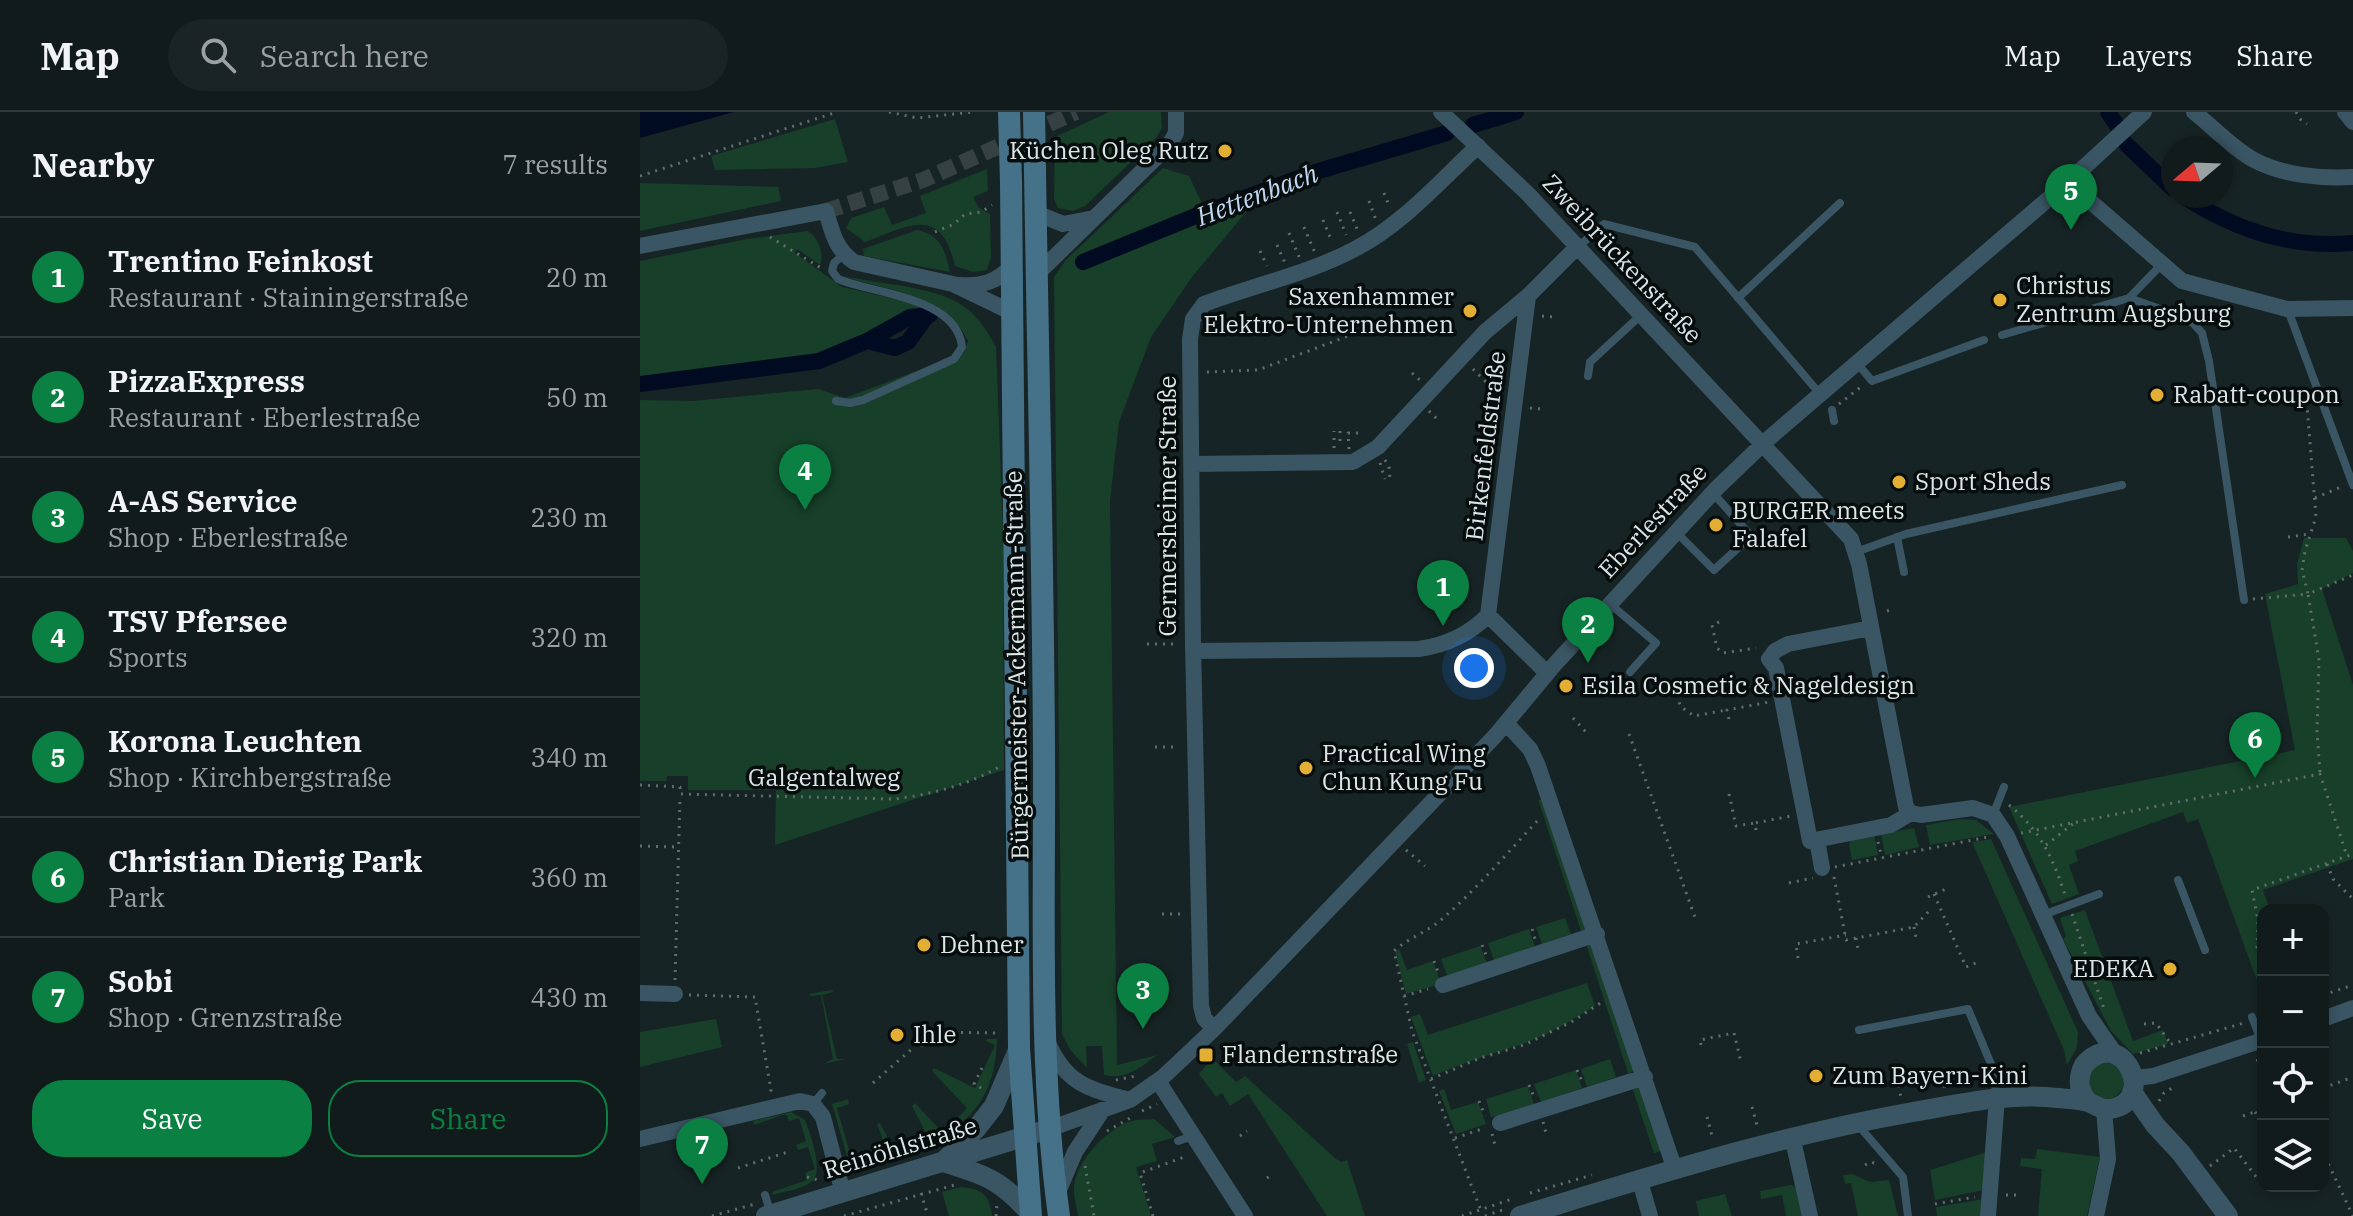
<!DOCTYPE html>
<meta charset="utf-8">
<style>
:root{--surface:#111b1c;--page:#1a2425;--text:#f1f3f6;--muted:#9ca1a3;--line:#30393b;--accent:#0b8043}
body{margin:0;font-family:"IBM Plex Serif",serif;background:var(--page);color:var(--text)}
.controls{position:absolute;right:24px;bottom:24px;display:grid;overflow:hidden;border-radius:16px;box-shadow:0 4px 12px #0003}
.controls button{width:72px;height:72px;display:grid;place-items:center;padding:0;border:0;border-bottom:2px solid var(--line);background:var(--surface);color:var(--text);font:40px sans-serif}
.compass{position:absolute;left:1521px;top:24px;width:72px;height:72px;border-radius:50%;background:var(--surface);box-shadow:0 4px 12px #0003;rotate:251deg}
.you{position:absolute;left:834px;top:556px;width:28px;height:28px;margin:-20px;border:6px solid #fff;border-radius:50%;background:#1a73e8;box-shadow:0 0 0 12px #1a73e833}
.badge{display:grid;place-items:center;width:52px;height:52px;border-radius:50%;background:var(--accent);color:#fff;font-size:26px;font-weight:700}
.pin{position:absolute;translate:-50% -66px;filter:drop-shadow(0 2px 4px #0008)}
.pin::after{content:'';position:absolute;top:42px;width:28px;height:24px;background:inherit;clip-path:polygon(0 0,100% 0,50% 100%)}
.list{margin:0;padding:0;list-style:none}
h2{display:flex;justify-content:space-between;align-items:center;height:104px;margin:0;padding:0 32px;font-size:34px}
h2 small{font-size:26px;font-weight:400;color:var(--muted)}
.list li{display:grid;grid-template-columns:52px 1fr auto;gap:24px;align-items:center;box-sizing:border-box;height:120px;padding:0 32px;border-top:2px solid var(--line)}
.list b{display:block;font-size:30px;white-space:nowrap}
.list p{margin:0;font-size:26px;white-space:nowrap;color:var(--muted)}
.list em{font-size:26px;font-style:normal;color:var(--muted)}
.actions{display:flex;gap:16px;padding:24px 32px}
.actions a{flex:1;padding:18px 0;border:2px solid var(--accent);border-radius:32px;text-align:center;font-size:28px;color:var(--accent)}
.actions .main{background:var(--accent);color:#fff}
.icon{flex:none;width:44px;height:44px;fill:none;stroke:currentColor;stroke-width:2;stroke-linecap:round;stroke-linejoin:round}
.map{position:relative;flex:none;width:1713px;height:1104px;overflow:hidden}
header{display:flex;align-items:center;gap:48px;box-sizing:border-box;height:112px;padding:0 40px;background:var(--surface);border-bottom:2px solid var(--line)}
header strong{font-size:38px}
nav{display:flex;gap:44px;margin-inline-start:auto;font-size:28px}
.search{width:560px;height:72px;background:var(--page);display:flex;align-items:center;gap:20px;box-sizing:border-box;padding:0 28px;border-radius:44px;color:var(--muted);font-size:30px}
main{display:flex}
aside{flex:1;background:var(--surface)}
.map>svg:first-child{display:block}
.green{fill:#173f29}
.water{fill:#000b21}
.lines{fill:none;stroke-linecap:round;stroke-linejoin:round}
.canal{stroke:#000b21;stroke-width:16}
.minor-tunnel{stroke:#354142;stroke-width:16;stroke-dasharray:16 8;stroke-linecap:butt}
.path{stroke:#626d6e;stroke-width:3;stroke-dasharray:2 6;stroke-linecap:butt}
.service{stroke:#3a5563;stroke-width:8}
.minor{stroke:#3a5563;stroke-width:16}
.tertiary{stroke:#3a5563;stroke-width:20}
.secondary{stroke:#457288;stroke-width:22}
.secondary-bridge{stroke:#457288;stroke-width:22}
.poi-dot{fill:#e2ae34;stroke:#070c0c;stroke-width:3}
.labels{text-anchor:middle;stroke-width:7;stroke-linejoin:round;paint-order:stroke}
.poi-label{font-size:24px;fill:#dde6e7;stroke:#070c0c;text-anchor:start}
.street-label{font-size:24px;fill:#dde6e7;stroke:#070c0c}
.water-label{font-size:26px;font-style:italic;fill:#c0d7f4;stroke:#070c0c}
</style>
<header>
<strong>Map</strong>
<div class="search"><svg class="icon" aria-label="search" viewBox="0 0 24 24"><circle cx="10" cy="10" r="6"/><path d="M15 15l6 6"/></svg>Search here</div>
<nav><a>Map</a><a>Layers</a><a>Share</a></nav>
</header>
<main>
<aside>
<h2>Nearby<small>7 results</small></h2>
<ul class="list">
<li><span class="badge">1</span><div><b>Trentino Feinkost</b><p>Restaurant · Stainingerstraße</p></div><em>20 m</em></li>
<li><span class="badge">2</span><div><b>PizzaExpress</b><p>Restaurant · Eberlestraße</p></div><em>50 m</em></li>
<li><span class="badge">3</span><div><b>A-AS Service</b><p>Shop · Eberlestraße</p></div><em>230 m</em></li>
<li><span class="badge">4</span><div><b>TSV Pfersee</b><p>Sports</p></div><em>320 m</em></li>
<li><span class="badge">5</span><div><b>Korona Leuchten</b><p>Shop · Kirchbergstraße</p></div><em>340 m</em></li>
<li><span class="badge">6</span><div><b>Christian Dierig Park</b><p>Park</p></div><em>360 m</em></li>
<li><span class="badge">7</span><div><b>Sobi</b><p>Shop · Grenzstraße</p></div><em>430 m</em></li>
</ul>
<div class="actions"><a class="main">Save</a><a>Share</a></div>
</aside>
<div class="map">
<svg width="1713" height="1104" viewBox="0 0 1713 1104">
<rect width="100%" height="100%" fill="#172425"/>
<!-- green -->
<path class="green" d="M469 0H521L522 16 516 26 445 94 433 99 418 96 414 87 415 25Z
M195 7 208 50 175 56 75 58 71 44Z
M523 56 549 64 569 106 605 92 606 100 552 165 511 225 479 310 470 389 477 953 517 943C500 956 486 968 464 963L462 934H446L447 956 430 938 422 922 414 165 426 148Z
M347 57 348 79 333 85 339 96 350 102 351 146 347 158 333 160 315 154C301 92 268 114 225 130L206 116 211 106 244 95 252 113 286 101 280 84Z
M0 71 138 75 141 89 0 119Z
M277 118C300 122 306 139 310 160L224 144 223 137Z
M168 119C178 125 185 143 180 153L157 137 155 141 202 175 273 191 283 199 178 246 0 268V149L107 127Z
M201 163C240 174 301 172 331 200 342 210 349 223 356 235L363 417 364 658 135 733 136 678H48V664H27L26 669H0V288L52 289 178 277 205 286 324 241 328 229C305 179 245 180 201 163Z
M1664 426H1706L1713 439V461L1682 477 1713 573V747L1623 778 1630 798H1623V885L1558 707 1547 711 1543 700 1435 739 1438 749 1429 753 1439 782 1412 792 1369 695 1655 638 1625 482 1658 472 1657 452Z
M898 687 902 689 948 818 941 819Z
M1320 707 1336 708 1354 722 1290 733 1286 713Z
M1274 716 1279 735 1245 743 1241 722Z
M1234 723 1238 743 1212 748 1209 732 1211 728Z
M1351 727 1438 920 1437 935 1427 953 1424 938 1332 730Z
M1445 798 1493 929 1523 918 1528 932 1493 942 1471 919 1423 827 1426 824 1420 806Z
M925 806 931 822 902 832 896 815Z
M889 817 895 835 854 848 848 831Z
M953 830 994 959 988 961 946 832Z
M840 834 847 851 807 864 801 847Z
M759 837 767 858 793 849 801 872 766 882 755 840Z
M947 871 955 894C932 908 908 923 882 932 852 942 822 951 793 964L771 905 780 902 788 923Z
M192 878 193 880 182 883 197 947H206L183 952 193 947 181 883 170 884 169 882Z
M76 907 82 935 0 955V920Z
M347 927H357C355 1019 290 1032 217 1054L209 1051 192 992 208 987 209 992 197 996 212 1048 247 1038 237 1012 240 1011 255 1039 287 1023 272 994 275 991 303 1021 327 996 292 959 294 956 335 976 355 933 346 929Z
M773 930 786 968 779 971 767 932Z
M572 946 596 970 605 964 696 1047 701 1050 707 1048 725 1104H687L608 982 590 994 582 981 576 985 559 962Z
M970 947 976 965 947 975 941 957Z
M1448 969a18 18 0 1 1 36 0a18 18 0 1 1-36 0Z
M936 958 942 976 901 990 894 972Z
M999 973 1021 1039 1014 1041 992 975Z
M888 974 894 992 851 1005 846 987Z
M804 977 811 998 838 990 846 1012 816 1022 799 979Z
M151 1000 165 1008C170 1021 185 1061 171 1070 162 1077 145 1079 133 1083L132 1080 167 1068 165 1061 175 1057 168 1035 158 1038 156 1033 166 1029 159 1006 149 1009 147 1003H142L114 1013 113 1009Z
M514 1007 535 1025 512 1032 517 1049 496 1055 511 1104H438C437 1096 434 1087 434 1078 434 1051 464 1020 488 1010 496 1007 506 1008 514 1007Z
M1397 1037 1460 1045 1447 1104H1398L1402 1057 1380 1054 1381 1046 1395 1047Z
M1347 1040 1344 1078 1295 1088 1290 1058Z
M1212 1062 1230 1070 1249 1068 1258 1104H1218L1211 1071 1205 1072 1203 1063Z
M1151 1073 1157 1076 1164 1104H1146L1142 1083 1121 1087 1120 1079Z
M321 1075C343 1077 349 1082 352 1104H309L302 1080Z
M1085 1082 1092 1104H1059L1056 1089Z
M1344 1087 1343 1104H1297L1296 1095Z"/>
<!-- water -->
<path class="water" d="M0 0H94L0 26Z"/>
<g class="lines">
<!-- canal -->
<path class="canal" d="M1468 0 1478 15
M833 13 876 0
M1486 32 1533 77
M1543 84C1595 118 1650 137 1713 131
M443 150 558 103 672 61 807 21
M227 229 270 205 290 203
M0 272 179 249 227 229 255 236 268 230 286 205"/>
<!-- minor-tunnel -->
<path class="minor-tunnel" d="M186 99 283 68 436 0"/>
<!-- path -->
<path class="path" d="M249 0 277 6 333 0
M1656 0 1660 7 1667 12
M0 64 197 0
M744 81 750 96
M729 89 736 108
M697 100 706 123
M710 100 718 119
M683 108 692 130
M664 115 675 141
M295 120 314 112 325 102 341 100 352 93
M649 121 660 147
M130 125 181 156
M637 133 645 151
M620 139 627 154
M902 204 914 205
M833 257 847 271
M567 260 618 258 724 218
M772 261 781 269
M1199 292 1222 274
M890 296 902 297
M789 299 800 310
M700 319V335
M694 336V319
M709 337 708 321H718V319
M745 348 749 355 750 367
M740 351 745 367
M1675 386 1701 375
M1648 425 1670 422
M1613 487 1668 482 1662 458 1665 439 1676 405 1666 281
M1247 499 1250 498
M1079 510 1072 513 1077 536 1083 541 1116 536
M507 532H539
M1044 573 1036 575 1040 594 1054 604 1087 598
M933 606 946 620
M1089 607 1087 598 1129 590
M989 622 1056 808
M515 635H539
M1680 660 1677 620 1679 548 1668 482 1713 463
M0 673 40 675V682L254 687C289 683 328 673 359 655
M1089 682 1096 714 1115 711
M1369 693C1400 718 1413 746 1425 783
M1116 718 1115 711 1151 704
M1381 721 1680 662 1707 744
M1238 730 1242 746
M1406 733 1434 711
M0 734 38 735
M766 738 785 754
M1687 752 1693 767 1713 787
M1195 755 1348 725
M1194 765 1206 828 1274 815 1292 796
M1149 771 1173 766
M1294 782 1326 855 1338 850
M1288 785 1306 777
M522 802H546
M1432 802 1464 897
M1274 815 1276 826
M892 817 895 827
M1216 826 1218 838
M842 833 846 843
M1158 846 1156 832 1206 823
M794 849 798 860
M1623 851 1617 835 1618 808 1612 778 1713 742
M35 868 40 684
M49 883 115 885 131 978 129 982
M1683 883 1713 873
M764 884 788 877
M1504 912 1516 911 1531 932
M281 917 282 936
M281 920 361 921
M1061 933 1060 928 1094 921 1101 950
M1500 941 1604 911
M1617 947 1623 962
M342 956 334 972 343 977
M937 958 942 969
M1302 958 1305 978
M1257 966 1261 986
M791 967 840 946 884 933 933 909 962 890
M476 968 496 964
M233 971 273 936
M889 973 894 985
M1683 976 1713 965
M839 989 845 1004
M1519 989 1524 981 1535 974
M1112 995 1118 1017
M502 999 517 992
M1615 1000 1623 1010
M1603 1004 1623 997
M1067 1005 1073 1028
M903 1010 906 1021
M467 1019 492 1005
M852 1022 856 1037
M600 1024 607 1019
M815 1026 845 1016
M1683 1029 1686 1047 1713 1104
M1225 1053 1231 1050 1237 1052
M445 1054 454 1104
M1570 1054 1594 1036 1617 1066 1623 1061
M98 1056 151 1039
M167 1065 178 1068
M627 1066 633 1062
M281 1081 288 1104
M890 1081 952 1063
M1366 1083H1378
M1295 1092 1335 1085
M840 1096 772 919 754 839C768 826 787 820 801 808 837 777 868 740 901 705
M72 1104 115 1092
M204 1104 318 1072
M356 1104 357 1092
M513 1104 500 1061 547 1044
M822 1104 875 1086
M845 1104 865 1097"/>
<!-- service -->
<path class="service" d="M938 135 964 112 1055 135 1180 282
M1098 186 1200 91
M1489 186 1522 152
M1648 198 1713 373
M1362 223 1489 186 1540 204 1553 211 1562 221 1569 249 1604 488
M1217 251 1232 269 1344 228
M948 264 950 250 1001 203
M196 289 210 291 223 288 314 247 322 235C317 185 234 182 198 167L192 159 194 151 203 143
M1192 298 1194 309
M1197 410 1212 396
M1035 419 1074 458 1111 424 1073 381
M1257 425 1264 460
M1216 440 1266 422 1482 373
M970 492 1016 531 990 560
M1353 703 1364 675
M1538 768 1565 838
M1403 803 1459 782
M1612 905 1621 928
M1219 918 1328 897 1351 952 1357 985
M173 992 182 981
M1218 1013 1263 1065 1268 1104
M538 1029 553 1024
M125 1083 131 1102"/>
<!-- minor -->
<path class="minor" d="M801 0 888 82 1211 427 1219 452 1266 695 1271 701
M1554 0C1573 15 1592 36 1614 48 1642 63 1681 67 1713 65
M1705 0 1713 10
M1428 70 1542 169 1647 197 1713 196
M396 101 423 112 454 106
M0 134 186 99C192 119 195 137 214 150L313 172 373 201
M397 162 529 33 536 21V0
M319 173C341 174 356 171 372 154
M888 184 848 503 907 561
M552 352 713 350 738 335 845 220 888 184 937 135
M1231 516 1148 532 1135 539 1129 547 1136 556 1170 729 1251 713 1271 701 1281 703 1333 696 1353 703 1367 724 1449 904 1476 943
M553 539 779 537C806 533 829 523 848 503
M866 611 890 637 898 654 1034 1055
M1177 728 1182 756
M803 873 957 822
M0 881 35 882
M1683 907 1713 896
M574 917 564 906 561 894 553 532 550 227 553 207 564 192C614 173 668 162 715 137 762 113 800 69 838 34
M408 931C427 973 449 977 490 988
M1494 966 1513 964 1623 928
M518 969 605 1104
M860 1011 1005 965
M409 1017 490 988 523 965 574 917 855 624 915 552 1077 376 1127 328 1428 70 1504 0
M1152 1024 1170 1104
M0 1027 160 989 173 992 183 1005 203 1081
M999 1066 1010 1104
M418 1080 435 1040 462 999
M1348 1104 1357 986
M1456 1104 1468 1047 1464 997"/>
<!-- tertiary -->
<path class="tertiary" d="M1492 980 1515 1013 1541 1041 1588 1104
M306 1047 336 1017 354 994 379 936
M303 1050C345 1063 360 1067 390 1101
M126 1104 409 1017
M880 1104C1012 1064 1137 1024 1273 1000 1321 992 1369 980 1418 986 1427 987 1439 987 1448 990 1456 993 1461 998 1470 997 1520 989 1481 911 1444 953 1437 967 1438 978 1448 990"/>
<!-- secondary -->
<path class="secondary" d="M395 59C398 252 403 446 404 639 405 794 398 951 419 1104
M371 70 379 936 391 1104"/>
<!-- secondary-bridge -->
<path class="secondary-bridge" d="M369 0 371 70
M394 0 395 59"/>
</g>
<!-- markers -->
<g class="poi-dot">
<circle cx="585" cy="39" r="8"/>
<circle cx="1360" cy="188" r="8"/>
<circle cx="830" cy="199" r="8"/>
<circle cx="1517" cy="283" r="8"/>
<circle cx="1259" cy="370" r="8"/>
<circle cx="1076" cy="413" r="8"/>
<circle cx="926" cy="574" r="8"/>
<circle cx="666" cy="656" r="8"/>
<circle cx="284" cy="833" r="8"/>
<circle cx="1530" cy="857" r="8"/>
<circle cx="257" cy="923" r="8"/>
<rect x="558" y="935" width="16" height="16" rx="4"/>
<circle cx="1176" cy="964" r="8"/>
</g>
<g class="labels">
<!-- poi labels -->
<g class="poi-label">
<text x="569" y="47" text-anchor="end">Küchen Oleg Rutz</text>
<text x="1376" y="182">Christus<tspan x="1376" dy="28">Zentrum Augsburg</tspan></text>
<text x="814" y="193" text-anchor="end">Saxenhammer<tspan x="814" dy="28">Elektro-Unternehmen</tspan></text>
<text x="1533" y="291">Rabatt-coupon</text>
<text x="1275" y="378">Sport Sheds</text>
<text x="1092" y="407">BURGER meets<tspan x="1092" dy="28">Falafel</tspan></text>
<text x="942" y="582">Esila Cosmetic &amp; Nageldesign</text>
<text x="682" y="650">Practical Wing<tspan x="682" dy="28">Chun Kung Fu</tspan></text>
<text x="300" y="841">Dehner</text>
<text x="1514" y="865" text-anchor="end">EDEKA</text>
<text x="273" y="931">Ihle</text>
<text x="582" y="951">Flandernstraße</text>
<text x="1192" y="972">Zum Bayern-Kini</text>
</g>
<!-- street labels -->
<g class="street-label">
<text transform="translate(982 147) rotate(47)" y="8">Zweibrückenstraße</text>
<text transform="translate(846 334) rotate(-83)" y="8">Birkenfeldstraße</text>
<text transform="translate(528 394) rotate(-90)" y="8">Germersheimer Straße</text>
<text transform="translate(1013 409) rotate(-47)" y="8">Eberlestraße</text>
<text transform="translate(377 553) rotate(-91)" y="8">Bürgermeister-Ackermann-Straße</text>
<text x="184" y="674">Galgentalweg</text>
<text transform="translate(260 1036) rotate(-17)" y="8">Reinöhlstraße</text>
</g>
<!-- water labels -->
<g class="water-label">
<text transform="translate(617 83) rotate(-21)" y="9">Hettenbach</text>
</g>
</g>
</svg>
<div class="controls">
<button>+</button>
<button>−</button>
<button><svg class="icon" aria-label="locate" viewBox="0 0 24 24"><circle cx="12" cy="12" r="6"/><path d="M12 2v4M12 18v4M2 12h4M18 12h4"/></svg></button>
<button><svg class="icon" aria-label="layers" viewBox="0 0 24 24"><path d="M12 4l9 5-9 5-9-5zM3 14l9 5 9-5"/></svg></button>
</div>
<svg class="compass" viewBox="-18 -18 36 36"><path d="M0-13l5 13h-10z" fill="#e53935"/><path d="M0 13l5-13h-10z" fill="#9ca1a3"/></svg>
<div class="you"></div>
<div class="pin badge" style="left:803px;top:514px">1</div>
<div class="pin badge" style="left:948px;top:551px">2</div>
<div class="pin badge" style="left:503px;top:917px">3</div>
<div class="pin badge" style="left:165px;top:398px">4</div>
<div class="pin badge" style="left:1431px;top:118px">5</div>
<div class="pin badge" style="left:1615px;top:666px">6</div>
<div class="pin badge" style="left:62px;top:1072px">7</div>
</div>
</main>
